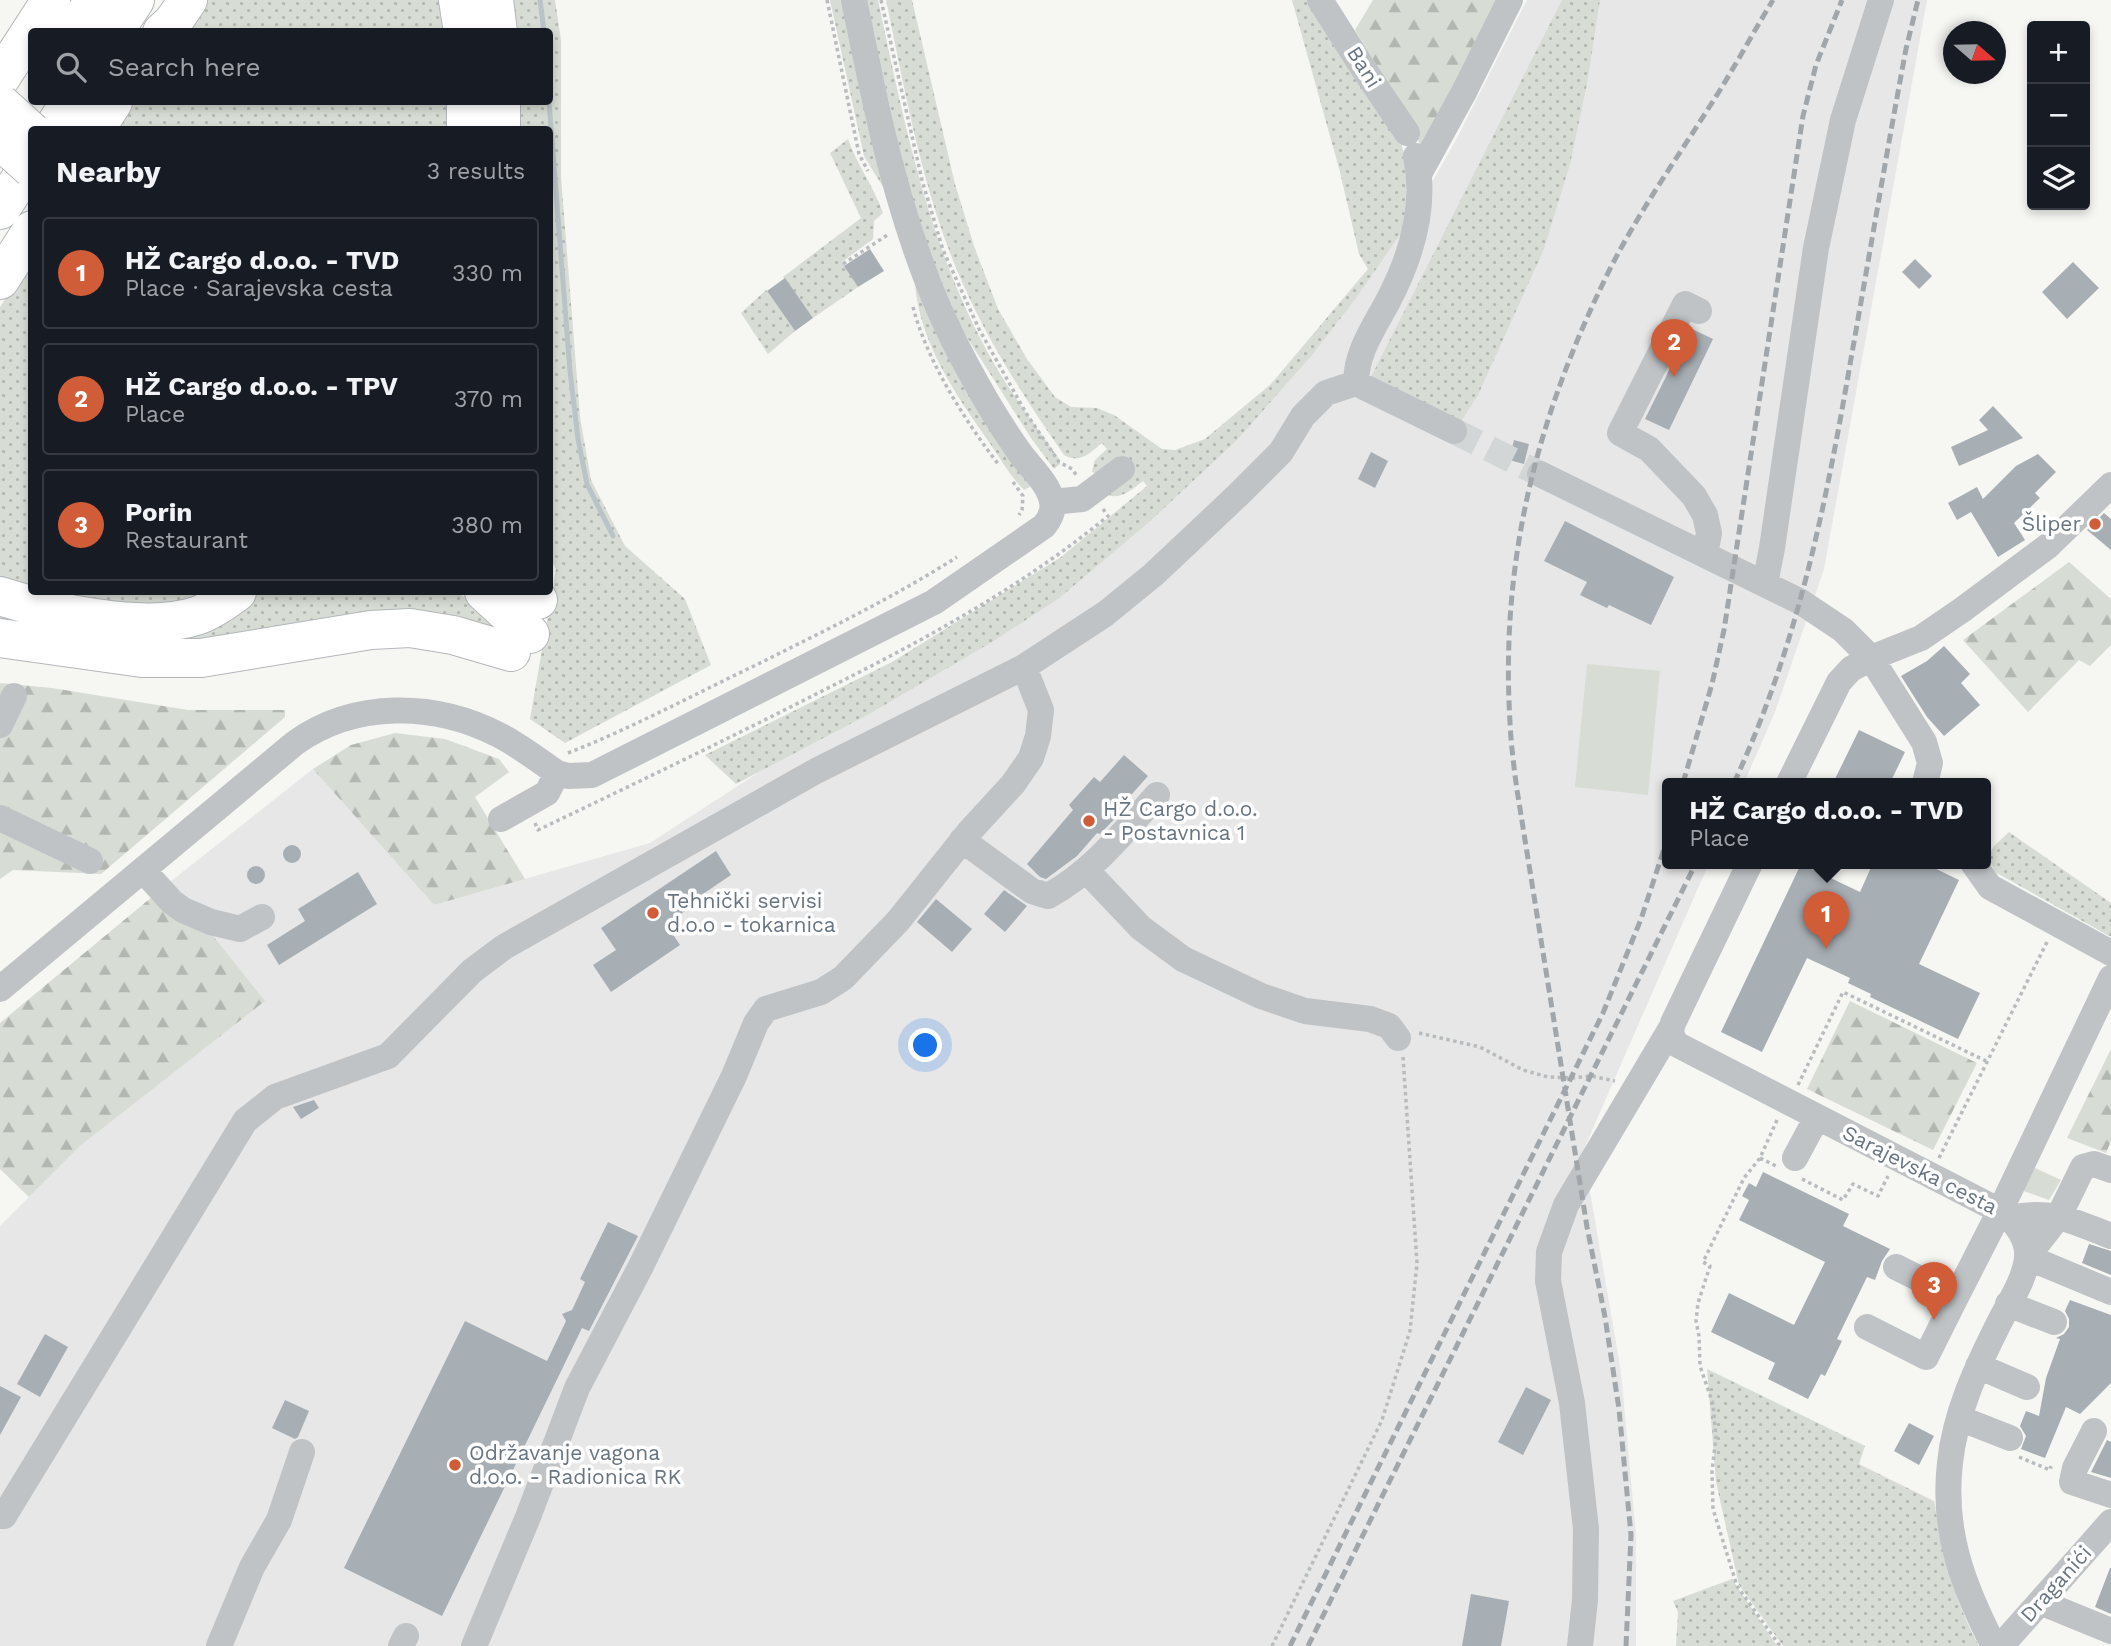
<!DOCTYPE html>
<meta charset="utf-8">
<style>
:root{--surface:#171b24;--page:#242831;--text:#f1f3f6;--muted:#9ea1a6;--line:#363941;--accent:#d15d38}
body{margin:0;font-family:"Work Sans",sans-serif;background:var(--page);color:var(--text)}
.controls{position:absolute;right:21px;top:21px;display:grid;overflow:hidden;border-radius:7px;box-shadow:0 4px 10px #0003}
.controls button{width:63px;height:63px;display:grid;place-items:center;padding:0;border:0;border-bottom:2px solid var(--line);background:var(--surface);color:var(--text);font:35px sans-serif}
.compass{position:absolute;left:1943px;top:21px;width:63px;height:63px;border-radius:50%;background:var(--surface);box-shadow:0 4px 10px #0003;rotate:110deg}
.you{position:absolute;left:926px;top:1046px;width:24px;height:24px;margin:-18px;border:5px solid #fff;border-radius:50%;background:#1a73e8;box-shadow:0 0 0 10px #1a73e833}
.badge{display:grid;place-items:center;width:46px;height:46px;border-radius:50%;background:var(--accent);color:#fff;font-size:23px;font-weight:700}
.pin{position:absolute;translate:-50% -58px;filter:drop-shadow(0 2px 4px #0008)}
.pin::after{content:'';position:absolute;top:37px;width:24px;height:21px;background:inherit;clip-path:polygon(0 0,100% 0,50% 100%)}
.popup{position:absolute;left:1662px;top:778px;width:329px;height:91px;box-sizing:border-box;display:grid;place-content:center;border-radius:7px;background:var(--surface);filter:drop-shadow(0 2px 5px #0005);font-size:23px;white-space:nowrap;color:var(--muted)}
.popup b{font-size:26px;color:var(--text)}
.popup::after{content:'';position:absolute;left:50%;top:100%;margin-left:-14px;border:14px solid transparent;border-top-color:var(--surface)}
.list{margin:0;padding:0;list-style:none}
h2{display:flex;justify-content:space-between;align-items:center;height:91px;margin:0;padding:0 28px;font-size:30px}
h2 small{font-size:23px;font-weight:400;color:var(--muted)}
.list li{display:grid;grid-template-columns:46px 1fr auto;gap:21px;align-items:center;box-sizing:border-box;height:112px;margin:0 14px 14px;padding:0 14px;border:2px solid var(--line);border-radius:7px}
.list b{display:block;font-size:26px;white-space:nowrap}
.list p{margin:0;font-size:23px;white-space:nowrap;color:var(--muted)}
.list em{font-size:23px;font-style:normal;color:var(--muted)}
.icon{flex:none;width:38px;height:38px;fill:none;stroke:currentColor;stroke-width:2;stroke-linecap:round;stroke-linejoin:round}
.map{position:relative;flex:none;width:2111px;height:1646px;overflow:hidden}
.search{position:absolute;background:var(--surface);box-shadow:0 4px 10px #0003;left:28px;top:28px;width:525px;height:77px;display:flex;align-items:center;gap:18px;box-sizing:border-box;padding:0 24px;border-radius:7px;color:var(--muted);font-size:26px}
.panel{position:absolute;background:var(--surface);box-shadow:0 4px 10px #0003;left:28px;top:126px;width:525px;height:469px;border-radius:7px}
.map>svg:first-child{display:block}
.built{fill:#e6e7e6}
.grass{fill:url(#grass-dots)}
.forest{fill:url(#forest-firs)}
.park{fill:#d7dcd4}
.lines{fill:none;stroke-linecap:round;stroke-linejoin:round}
.stream{stroke:#bac3c8;stroke-width:5}
.building{fill:#a8afb4}
.minor-tunnel{stroke:#d2d6d6;stroke-width:26;stroke-dasharray:26 13;stroke-linecap:butt}
.highway-casing{stroke:#b4b7ba;stroke-width:40}
.path{stroke:#b9bcbe;stroke-width:3.5;stroke-dasharray:3.5 3.5;stroke-linecap:butt}
.minor{stroke:#bfc3c6;stroke-width:26}
.highway{stroke:#fff;stroke-width:38}
.rail{stroke:#a1a6ab;stroke-width:5;stroke-dasharray:10 5;stroke-linecap:butt}
.highway-bridge-casing{stroke:#b4b7ba;stroke-width:40;stroke-linecap:butt}
.highway-bridge{stroke:#fff;stroke-width:38}
.poi-dot{fill:#d15d38;stroke:#fff;stroke-width:2.5}
.labels{text-anchor:middle;stroke-width:7;stroke-linejoin:round;paint-order:stroke}
.street-label{font-size:21px;fill:#687581;stroke:#fff}
.poi-label{font-size:21px;fill:#687581;stroke:#fff;text-anchor:start}
</style>
<div class="map">
<svg width="2111" height="1646" viewBox="0 0 2111 1646">
<defs>
<pattern id="grass-dots" width="8" height="8" patternUnits="userSpaceOnUse" patternTransform="scale(1.75)"><rect width="8" height="8" fill="#d7dcd4"/><path d="M2 2h.1M6 6h.1" fill="none" stroke="#b2b7b1" stroke-width="1.8" stroke-linecap="round"/></pattern>
<pattern id="forest-firs" width="22" height="20" patternUnits="userSpaceOnUse" patternTransform="scale(1.75)"><rect width="22" height="20" fill="#d7dcd4"/><path d="M5 1l3.5 6h-7zM16 11l3.5 6h-7z" fill="#b2b7b1"/></pattern>
</defs>
<rect width="100%" height="100%" fill="#f6f6f3"/>
<!-- built -->
<path class="built" d="M1527 0H1927L1824 569 1775 712 1744 783H1667V863H1709L1583 1151 1621 1372 1636 1535V1646H0V1226L81 1145 170 882 313 769 434 905 650 843 1124 535 1293 367 1376 268 1431 184 1457 138Z"/>
<!-- grass -->
<path class="grass" d="M198 0H448L453 32H178Z
M509 0H555L561 40V177L580 417 591 480 625 546 685 599 711 665 565 743 530 719 556 569 550 558V130L516 129 515 102H550V32L513 31Z
M830 0H845L886 186 883 187 864 156Z
M865 0H878C905 127 930 254 996 367 1015 399 1038 429 1059 459L1060 464 1054 469 1031 438 961 328 916 219Z
M886 0H912L955 184 974 246 998 309 1027 359 1055 397 1071 407 1097 408 1114 415 1162 449 1175 450 1205 439 1271 384 1368 269 1359 254 1340 172 1292 0H1314L1401 143 1414 186 1406 189 1408 223 1356 298 1312 355 1237 440 1148 523 1058 599 992 642 869 714 736 784 705 755 892 662 1061 557 1147 486 1143 481C1131 490 1120 501 1105 494L1133 470 1120 456 1097 476 1092 471 1095 460 1107 449 1102 443C1090 453 1080 464 1064 455 1026 400 990 345 963 284 923 195 906 95 886 0Z
M1562 0H1600L1587 84 1570 164 1544 249 1478 395 1460 423 1372 381V375Z
M133 102H454L455 129 115 130Z
M848 139C857 165 874 187 883 213L874 221 873 239 842 262 858 287 813 318 783 277 861 218 830 153Z
M31 258 32 592H221C174 619 124 612 73 604 49 599 23 595 0 585V307Z
M915 283 1032 486 1024 490C1010 476 1000 458 989 442 956 395 919 342 915 283Z
M766 290 795 331 768 354 741 313Z
M254 592H458L514 643 242 644 0 630V606L94 626Z
M2009 832 2111 903V937L1995 872 1988 856 1994 846Z
M1707 1369 1865 1446 1859 1464 1934 1501C1944 1556 1952 1596 1979 1646H1783L1739 1585 1716 1482Z
M1732 1579 1777 1646H1676L1678 1612 1673 1601Z"/>
<!-- forest -->
<path class="forest" d="M1373 0H1507L1425 155 1406 114 1355 30Z
M2069 562 2111 599V645L2090 666 2079 660 2028 712 1963 640Z
M0 683 52 688 188 710H285V717L101 874 13 870 0 879Z
M395 733 445 739 499 759 509 772 475 797 525 879 434 905 313 769 351 745Z
M170 882 265 1001 81 1145 29 1197 0 1169V1023Z
M1850 1001 1977 1063 1933 1150 1807 1089Z
M2111 1049V1141L2106 1153 2067 1138Z"/>
<!-- park -->
<path class="park" d="M1587 664 1660 671 1648 795 1575 787Z
M2033 1167 2061 1180 2049 1200 2021 1190Z"/>
<g class="lines">
<!-- stream -->
<path class="stream" d="M540 0 544 32
M549 102 570 371 578 439 587 484 613 536"/>
</g>
<!-- building -->
<path class="building" d="M870 249 884 271 858 287 844 266Z
M1915 259 1932 276 1919 289 1902 272Z
M2073 262 2099 288 2067 319 2042 292Z
M785 278 813 318 795 331 767 291Z
M1690 328 1713 339 1669 430 1645 419Z
M1993 406 2023 438 1959 466 1951 447 1988 430 1979 420Z
M1514 440 1529 444 1524 464 1509 460Z
M1371 452 1388 461 1375 488 1358 479Z
M2038 454 2056 472 2035 493 2040 498 2014 523 2025 540 1998 557 1971 512 1957 520 1948 503 1977 487 1983 499 2016 466Z
M2104 513 2111 519V550L2087 530Z
M1565 521 1674 577 1651 625 1609 605 1607 608 1580 595 1587 582 1544 561Z
M1944 646 1970 674 1961 683 1980 705 1944 736 1927 717 1901 676 1927 661Z
M1859 730 1905 752 1890 783H1833Z
M1124 755 1148 776 1123 804 1125 808 1100 834 1097 833 1077 856 1046 879 1040 877 1027 864 1073 810 1069 805 1094 777 1100 782Z
M283 854a9 9 0 1 1 18 0a9 9 0 1 1-18 0Z
M716 851 731 875 703 894 700 901 666 924 680 945 611 992 593 965 616 950 601 928Z
M1873 863H1924L1959 880 1919 964 1980 993 1958 1039 1870 997 1871 994 1848 983 1850 978 1807 958 1762 1052 1721 1032 1801 864 1860 892Z
M247 875a9 9 0 1 1 18 0a9 9 0 1 1-18 0Z
M358 872 377 904 279 965 267 945 305 921 298 909Z
M1004 890 1027 906 1005 932 984 914Z
M936 899 972 929 952 952 917 922Z
M314 1100 319 1108 301 1119 293 1107Z
M1763 1172 1849 1214 1843 1226 1890 1249 1882 1261 1875 1280 1867 1277 1837 1339 1842 1341 1825 1376 1821 1374 1808 1399 1768 1379 1775 1363 1711 1332 1729 1293 1794 1325 1825 1262 1739 1220 1749 1200 1742 1196 1749 1183 1756 1187Z
M608 1222 638 1236 589 1331 582 1328 442 1616 344 1568 465 1321 547 1361 566 1321 562 1314 572 1310 585 1282 580 1279Z
M2089 1244 2111 1251V1275L2082 1263Z
M2070 1300 2111 1315V1383L2080 1414 2066 1407 2045 1458 2021 1449 2026 1436 2020 1426 2026 1411 2039 1416 2046 1378 2060 1339 2056 1338 2064 1334 2069 1327V1319L2065 1311Z
M45 1334 68 1347 40 1397 17 1384Z
M0 1386 21 1397 0 1435Z
M1526 1387 1551 1400 1523 1455 1498 1442Z
M285 1400 309 1411 298 1437 295 1439 272 1428Z
M1909 1423 1934 1436 1919 1465 1894 1451Z
M2107 1440 2111 1442V1478L2091 1472Z
M2110 1568H2111V1614L2095 1607Z
M1471 1594 1509 1601 1501 1646H1462Z"/>
<g class="lines">
<!-- minor-tunnel -->
<path class="minor-tunnel" d="M1454 431 1540 474"/>
<defs>
<path id="highway" d="M458 0 463 32
M494 0 498 32
M74 32 94 0
M114 32 135 0
M162 32 173 22 188 0
M0 79 51 0
M466 102V130
M501 102V130
M52 130 70 102
M95 130 113 102
M0 210 32 161
M0 280 32 230
M484 592 530 634
M529 592 538 600
M0 596C50 612 145 633 196 616 211 611 225 601 237 592
M0 638 142 658H201L371 630 410 628 453 635 511 652"/>
</defs>
<!-- highway casing -->
<use href="#highway" class="highway-casing"/>
<!-- path -->
<path class="path" d="M827 0 859 154 868 171
M881 0 922 180 943 250 979 329 1026 413 1059 462 1072 469 1077 476
M843 264 889 234
M913 307C927 361 965 421 999 465
M1013 482 1023 496 1022 510 1019 515
M568 753C632 728 693 695 756 665 824 631 893 598 957 557
M535 823 538 830C634 784 730 738 824 690 924 640 1022 587 1108 516L1103 509
M1419 1033 1480 1047 1523 1070 1548 1077 1572 1078 1591 1076 1615 1081
M1798 1085 1843 992 1986 1061
M1777 1120 1760 1158 1744 1178 1703 1262 1710 1266 1698 1303 1696 1321 1699 1336 1700 1366 1713 1404 1716 1437 1712 1471 1713 1509 1737 1586 1780 1646
M1760 1158 1776 1166
M1939 1158 2047 942
M1802 1179 1843 1200 1853 1184 1878 1196 1888 1176
M2019 1457 2050 1470 2051 1466
M1272 1646 1382 1420 1410 1331 1417 1263 1403 1057"/>
<!-- minor -->
<path class="minor" d="M1320 0 1363 68 1407 133
M1419 174 1464 92 1510 0
M1699 311 1685 304 1620 433 1649 449 1694 496 1705 515 1709 533 1705 555
M1356 383C1356 353 1373 329 1387 303 1411 258 1427 208 1416 156
M1540 474 1801 602 1843 630 1871 658 1924 742 1930 763 1925 783
M1052 502 1082 499 1122 469
M1765 584 1772 548 1816 248 1843 120 1881 0
M0 725 14 696
M1789 783 1839 682 1851 669 1871 658 1921 638 1962 610 2048 546 2111 485
M0 818 90 861
M501 819 547 793 557 773
M962 840 1032 891 1048 896C1092 872 1124 832 1157 795
M1750 863 1673 1023C1670 1032 1671 1038 1678 1045L2000 1211C2016 1222 2029 1239 2027 1259 2024 1281 2009 1303 1999 1323 1977 1367 1955 1413 1950 1463 1942 1531 1963 1586 1994 1646
M1973 863 1990 887 2111 953
M143 870 172 902 183 910 211 922 240 929 262 917
M1086 870 1141 928 1183 959 1261 996 1305 1011 1370 1019 1389 1026 1398 1038
M0 989 295 743C355 700 435 702 499 735 520 746 538 760 557 773L568 776 592 775 934 602 1044 526C1050 519 1054 511 1052 501 1048 483 1031 468 1020 453 1000 425 983 396 967 366 904 252 880 126 854 0
M1795 1158 1817 1117
M2111 1170 2094 1164 2083 1167 2059 1216 2027 1257 2111 1292
M2010 1218C2052 1209 2072 1221 2111 1236
M1896 1267 1956 1297 2000 1211 2111 978
M2008 1304 2054 1322
M1867 1327 1926 1357 1956 1297
M1978 1366 2027 1387
M1959 1418 2010 1438
M2094 1431 2075 1468 2072 1482 2111 1495
M0 1516H4L245 1121 275 1097 388 1056 472 971 504 947 816 771 1024 667 1105 614 1153 575 1238 495 1281 452 1303 416 1326 393 1356 383 1454 431
M2040 1602 2111 1631
M219 1646 252 1567 279 1520 302 1452
M401 1646 406 1636
M474 1646 528 1517 577 1388 640 1268 734 1076 756 1023 766 1009 821 992 843 978 898 921 969 832 1013 784 1031 758 1038 736 1041 710 1024 667
M1580 1646 1585 1600 1586 1529 1572 1403 1548 1281 1549 1252 1566 1205 1670 1030
M2001 1646 2111 1522"/>
<!-- highway -->
<use href="#highway" class="highway"/>
<!-- rail -->
<path class="rail" d="M1683 783 1712 684 1724 630 1803 116 1816 65 1842 0
M1734 783C1799 642 1826 504 1852 353 1870 252 1887 150 1906 49L1918 0
M1290 1646 1603 1013 1641 919 1667 840
M1308 1646 1696 863
M1626 1646 1631 1535 1619 1409 1605 1317 1587 1227 1517 790C1514 768 1511 745 1510 722 1500 558 1538 413 1611 267 1639 212 1675 161 1708 109 1731 74 1751 36 1773 0"/>
<defs>
<path id="highway-bridge" d="M0 103 32 132
M0 140 32 169"/>
</defs>
<!-- highway-bridge casing -->
<use href="#highway-bridge" class="highway-bridge-casing"/>
<!-- highway-bridge -->
<use href="#highway-bridge" class="highway-bridge"/>
</g>
<!-- markers -->
<g class="poi-dot">
<circle cx="2095" cy="524" r="7"/>
<circle cx="1089" cy="821" r="7"/>
<circle cx="653" cy="913" r="7"/>
<circle cx="455" cy="1465" r="7"/>
</g>
<g class="labels">
<!-- street labels -->
<g class="street-label">
<text transform="translate(1364 67) rotate(58)" y="7">Bani</text>
<text transform="translate(1920 1170) rotate(27)" y="7">Sarajevska cesta</text>
<text transform="translate(2056 1584) rotate(-48)" y="7">Draganići</text>
</g>
<!-- poi labels -->
<g class="poi-label">
<text x="2081" y="531" text-anchor="end">Šliper</text>
<text x="1103" y="816">HŽ Cargo d.o.o.<tspan x="1103" dy="24">- Postavnica 1</tspan></text>
<text x="667" y="908">Tehnički servisi<tspan x="667" dy="24">d.o.o - tokarnica</tspan></text>
<text x="469" y="1460">Održavanje vagona<tspan x="469" dy="24">d.o.o. - Radionica RK</tspan></text>
</g>
</g>
</svg>
<div class="controls">
<button>+</button>
<button>−</button>
<button><svg class="icon" aria-label="layers" viewBox="0 0 24 24"><path d="M12 4l9 5-9 5-9-5zM3 14l9 5 9-5"/></svg></button>
</div>
<svg class="compass" viewBox="-18 -18 36 36"><path d="M0-13l5 13h-10z" fill="#e53935"/><path d="M0 13l5-13h-10z" fill="#9ea1a6"/></svg>
<div class="you"></div>
<div class="pin badge" style="left:1826px;top:949px">1</div>
<div class="popup"><b>HŽ Cargo d.o.o. - TVD</b>Place</div>
<div class="pin badge" style="left:1674px;top:377px">2</div>
<div class="pin badge" style="left:1934px;top:1320px">3</div>
<div class="search"><svg class="icon" aria-label="search" viewBox="0 0 24 24"><circle cx="10" cy="10" r="6"/><path d="M15 15l6 6"/></svg>Search here</div>
<section class="panel">
<h2>Nearby<small>3 results</small></h2>
<ul class="list">
<li><span class="badge">1</span><div><b>HŽ Cargo d.o.o. - TVD</b><p>Place · Sarajevska cesta</p></div><em>330 m</em></li>
<li><span class="badge">2</span><div><b>HŽ Cargo d.o.o. - TPV</b><p>Place</p></div><em>370 m</em></li>
<li><span class="badge">3</span><div><b>Porin</b><p>Restaurant</p></div><em>380 m</em></li>
</ul>
</section>
</div>
